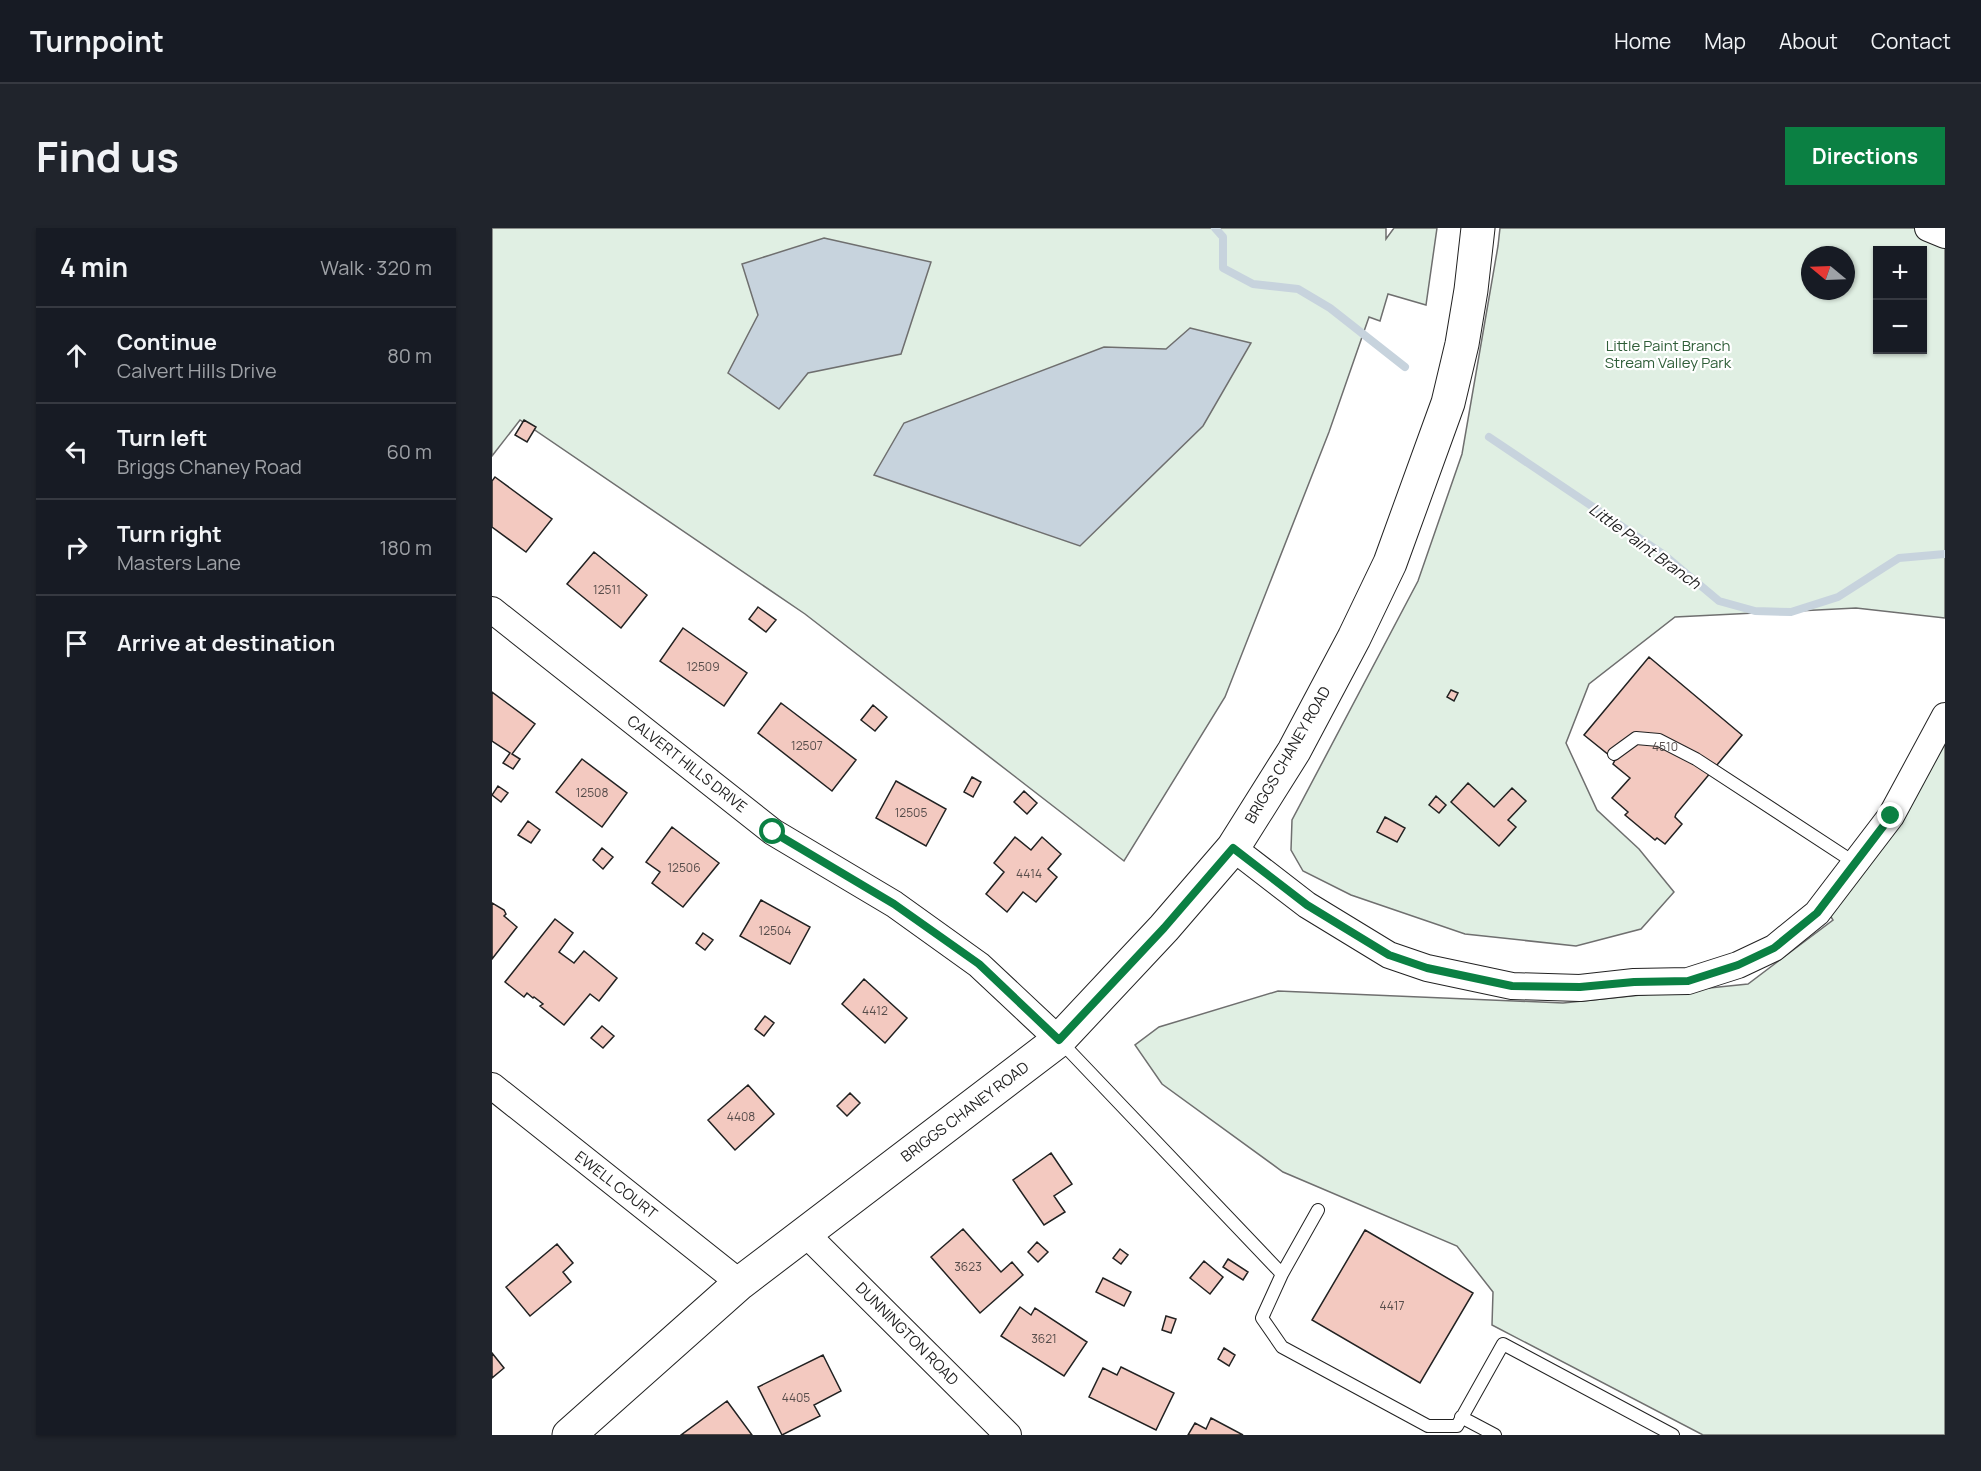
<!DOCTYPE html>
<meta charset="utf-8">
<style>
:root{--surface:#171b24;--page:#20242c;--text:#f1f3f6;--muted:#9ea1a6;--line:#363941;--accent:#0b8043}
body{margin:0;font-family:Manrope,sans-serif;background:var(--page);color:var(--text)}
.controls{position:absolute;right:18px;top:18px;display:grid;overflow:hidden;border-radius:0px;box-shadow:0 2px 4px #0004}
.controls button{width:54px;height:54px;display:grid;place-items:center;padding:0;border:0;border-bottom:2px solid var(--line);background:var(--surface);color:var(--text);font:30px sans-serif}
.compass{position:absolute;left:1309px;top:18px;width:54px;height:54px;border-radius:50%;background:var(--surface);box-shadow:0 2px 4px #0004;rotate:289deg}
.stop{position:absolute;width:18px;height:18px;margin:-14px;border:4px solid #0b8043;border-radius:50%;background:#fff}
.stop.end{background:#0b8043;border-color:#fff;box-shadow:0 2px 6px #0008}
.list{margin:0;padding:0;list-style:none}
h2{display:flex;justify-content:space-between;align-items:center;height:78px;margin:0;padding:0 24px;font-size:26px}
h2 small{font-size:20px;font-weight:400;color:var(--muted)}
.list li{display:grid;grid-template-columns:39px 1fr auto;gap:18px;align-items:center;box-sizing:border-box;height:96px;padding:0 24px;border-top:2px solid var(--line)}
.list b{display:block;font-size:22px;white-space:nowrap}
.list p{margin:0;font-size:20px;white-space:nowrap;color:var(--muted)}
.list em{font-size:20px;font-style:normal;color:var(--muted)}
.icon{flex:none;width:33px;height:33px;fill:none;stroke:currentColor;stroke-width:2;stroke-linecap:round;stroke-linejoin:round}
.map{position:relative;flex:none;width:1453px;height:1207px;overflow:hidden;border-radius:0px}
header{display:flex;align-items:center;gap:36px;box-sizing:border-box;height:84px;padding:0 30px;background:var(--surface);border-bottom:2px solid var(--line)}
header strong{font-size:28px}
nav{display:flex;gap:33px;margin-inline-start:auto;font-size:21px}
.intro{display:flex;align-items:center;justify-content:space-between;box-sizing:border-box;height:144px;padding:0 36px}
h1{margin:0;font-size:42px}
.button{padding:15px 27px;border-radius:0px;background:var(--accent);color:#fff;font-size:21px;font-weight:700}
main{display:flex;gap:36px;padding:0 36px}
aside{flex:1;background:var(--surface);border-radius:0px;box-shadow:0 2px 4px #0004}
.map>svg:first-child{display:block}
.green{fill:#e0efe3;stroke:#6f6f6f;stroke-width:1.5;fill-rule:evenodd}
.water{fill:#c7d3dd;stroke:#6f6f6f;stroke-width:1.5}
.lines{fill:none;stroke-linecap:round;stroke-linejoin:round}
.stream{stroke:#c7d3dd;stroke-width:8}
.building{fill:#f3c9c0;stroke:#222;stroke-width:1.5}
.lane-casing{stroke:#222;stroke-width:14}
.street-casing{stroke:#222;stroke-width:28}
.secondary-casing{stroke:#222;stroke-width:35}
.lane{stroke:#fff;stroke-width:12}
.street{stroke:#fff;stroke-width:26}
.secondary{stroke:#fff;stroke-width:33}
.route{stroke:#0b8043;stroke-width:8}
.labels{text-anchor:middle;stroke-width:4.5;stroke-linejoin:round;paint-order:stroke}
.number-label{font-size:12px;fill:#564c4a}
.park-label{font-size:15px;fill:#2f5e38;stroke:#fff}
.street-label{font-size:15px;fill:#222;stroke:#fff}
.water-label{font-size:16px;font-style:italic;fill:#222;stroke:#fff}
</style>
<header>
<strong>Turnpoint</strong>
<nav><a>Home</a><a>Map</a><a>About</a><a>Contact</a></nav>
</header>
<div class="intro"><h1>Find us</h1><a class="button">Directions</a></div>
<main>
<aside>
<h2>4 min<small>Walk · 320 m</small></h2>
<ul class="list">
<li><svg class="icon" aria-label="ahead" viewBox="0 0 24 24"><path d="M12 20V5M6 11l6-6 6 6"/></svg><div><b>Continue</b><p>Calvert Hills Drive</p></div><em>80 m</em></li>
<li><svg class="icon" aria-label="left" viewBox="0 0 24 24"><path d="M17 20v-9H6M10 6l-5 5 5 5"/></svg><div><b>Turn left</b><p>Briggs Chaney Road</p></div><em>60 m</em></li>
<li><svg class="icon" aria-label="right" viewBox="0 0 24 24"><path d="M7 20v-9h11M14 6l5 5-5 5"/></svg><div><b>Turn right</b><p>Masters Lane</p></div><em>180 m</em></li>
<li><svg class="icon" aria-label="arrive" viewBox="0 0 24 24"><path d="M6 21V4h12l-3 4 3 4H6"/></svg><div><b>Arrive at destination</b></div></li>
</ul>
</aside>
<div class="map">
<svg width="1453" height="1207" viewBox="0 0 1453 1207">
<rect width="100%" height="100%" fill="#fff"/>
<!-- green -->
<path class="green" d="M0 0H894V11L902 0H945L934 77 896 66 888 93 877 89 837 204 733 469 632 633 313 386 28 192 0 228Z
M1008 0H1453V390L1364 380 1183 389 1097 456 1074 515 1105 582 1147 621 1182 664 1149 701 1084 718 973 706 859 667 811 643 799 622 800 592 926 353 970 226 1006 18ZM1386 22H1430V122H1386ZM1318 27H1354V63H1318Z
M1453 496V1207H1211L1000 1097 1001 1064 965 1018 791 944 670 856 643 817 667 799 786 763 1071 775 1256 756 1341 692 1336 684Z"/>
<!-- water -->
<path class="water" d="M332 10 439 34 409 126 316 145 287 181 236 145 266 87 250 36Z
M698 100 759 115 711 198 588 318 382 247 412 195 612 119 674 121Z"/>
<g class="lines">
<!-- stream -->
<path class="stream" d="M723 0 731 9V40L761 56 806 61 838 80 913 139
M997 209 1171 326 1227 373 1263 383 1299 384 1346 369 1407 330 1453 326"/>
</g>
<!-- building -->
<path class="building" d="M32 192 44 199 35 214 23 207Z
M3 249 60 291 34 324 0 299V253Z
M102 324 155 367 129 400 75 356Z
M266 379 284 392 274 404 257 391Z
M191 400 255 445 232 478 168 433Z
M1157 429 1250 507 1184 586 1183 589 1190 596 1173 616 1165 610 1163 612 1133 587 1136 584 1120 570 1138 550 1121 536 1123 532 1092 507Z
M959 462 966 465 962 473 955 469Z
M0 464 43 496 20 526 28 531 21 541 11 535 18 525 0 513Z
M289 475 364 532 340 563 266 505Z
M381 477 395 489 383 503 369 492Z
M90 531 135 565 110 599 64 564Z
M480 549 489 554 481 569 472 564Z
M404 553 454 581 434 618 384 590Z
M976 555 1002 579 1020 560 1034 573 1016 592 1024 599 1007 618 959 574Z
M6 558 16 565 9 574 0 567Z
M532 563 545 575 535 586 522 574Z
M944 568 954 577 947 585 937 577Z
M893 589 913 600 905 614 885 604Z
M36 593 48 602 39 615 26 607Z
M180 599 227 635 191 679 160 655 168 644 154 634Z
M523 609 539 622 550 609 569 626 556 641 565 649 544 674 531 664 515 684 494 666 512 644 502 635Z
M110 620 121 629 111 641 101 632Z
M269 672 318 699 298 736 248 708Z
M0 675 12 682 14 686 12 688 25 699 0 731Z
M63 691 81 705 67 724 82 735 92 723 125 750 107 773 98 766 72 797 48 778 51 776 42 769 41 770 35 765 32 769 13 754Z
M211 705 221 712 213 722 204 715Z
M372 751 415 790 393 815 350 776Z
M273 788 282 795 272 808 263 801Z
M110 798 122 808 111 820 99 810Z
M256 857 282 886 243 922 216 892Z
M358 865 368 875 355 888 345 878Z
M559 925 580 956 562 968 573 984 552 997 521 952Z
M471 1001 509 1044 520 1034 531 1047 488 1085 439 1029Z
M873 1002 981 1065 928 1155 820 1092Z
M545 1014 556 1024 546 1034 536 1024Z
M65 1016 81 1035 71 1044 79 1054 38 1088 14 1059Z
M628 1021 636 1027 629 1036 621 1030Z
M736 1031 756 1044 751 1052 731 1039Z
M712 1033 731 1049 718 1066 698 1050Z
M611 1050 639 1064 632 1078 604 1064Z
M528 1079 539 1087 543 1080 595 1114 572 1148 509 1108Z
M674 1088 684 1091 679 1105 670 1102Z
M732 1120 743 1127 737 1138 726 1131Z
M0 1125 12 1140 0 1150Z
M331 1127 349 1163 322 1177 328 1188 290 1207 266 1159Z
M629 1139 682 1165 664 1202 597 1169 611 1140 625 1147Z
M235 1173 260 1207H189Z
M719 1190 751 1207H696L703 1195 714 1201Z"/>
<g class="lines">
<defs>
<path id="lane" d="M1122 526 1144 510 1167 512 1204 531 1363 635
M568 813 790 1046 770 1090 790 1119 936 1198H965L1011 1116 1181 1207
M790 1046 826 982
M969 1189 1003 1207"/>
<path id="street" d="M1436 0 1453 7
M0 382 281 604 402 676 487 737 567 812
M741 620 815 677 897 727 935 740 1020 758 1088 760 1142 754 1196 753 1246 737 1282 720 1325 685 1399 588 1453 488
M0 858 248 1055
M313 1005 516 1207"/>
<path id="secondary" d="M77 1207 248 1055 567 812 672 700 741 620 802 523 862 410 898 335 956 175 970 116 979 62 986 0"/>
</defs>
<!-- lane casing -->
<use href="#lane" class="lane-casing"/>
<!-- street casing -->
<use href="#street" class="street-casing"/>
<!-- secondary casing -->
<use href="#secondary" class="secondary-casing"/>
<!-- lane -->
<use href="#lane" class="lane"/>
<!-- street -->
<use href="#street" class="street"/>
<!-- secondary -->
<use href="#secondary" class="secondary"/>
</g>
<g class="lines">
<!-- route -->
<path class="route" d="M281 604 402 676 487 736 567 812 672 700 741 620 815 677 897 727 935 740 1020 758 1088 759 1142 754 1196 753 1246 737 1282 720 1325 685 1399 588"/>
</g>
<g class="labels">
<!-- number labels -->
<g class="number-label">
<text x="115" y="366">12511</text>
<text x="211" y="443">12509</text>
<text x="315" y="522">12507</text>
<text x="1173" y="523">4510</text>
<text x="100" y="569">12508</text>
<text x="419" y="589">12505</text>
<text x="192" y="644">12506</text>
<text x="537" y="650">4414</text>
<text x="283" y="707">12504</text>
<text x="383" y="787">4412</text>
<text x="249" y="893">4408</text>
<text x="476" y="1043">3623</text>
<text x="900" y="1082">4417</text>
<text x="552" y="1115">3621</text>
<text x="304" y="1174">4405</text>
</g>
<!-- park labels -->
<g class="park-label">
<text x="1176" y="123">Little Paint Branch<tspan x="1176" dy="17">Stream Valley Park</tspan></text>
</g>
<!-- street labels -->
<g class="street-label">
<text transform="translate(796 527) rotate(-60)" y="5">BRIGGS CHANEY ROAD</text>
<text transform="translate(195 536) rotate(38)" y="5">CALVERT HILLS DRIVE</text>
<text transform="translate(473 884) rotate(-37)" y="5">BRIGGS CHANEY ROAD</text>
<text transform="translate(124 957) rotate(38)" y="5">EWELL COURT</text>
<text transform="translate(415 1106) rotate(45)" y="5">DUNNINGTON ROAD</text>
</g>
<!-- water labels -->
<g class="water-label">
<text transform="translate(1153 318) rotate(36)" y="6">Little Paint Branch</text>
</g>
</g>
</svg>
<div class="controls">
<button>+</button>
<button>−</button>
</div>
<svg class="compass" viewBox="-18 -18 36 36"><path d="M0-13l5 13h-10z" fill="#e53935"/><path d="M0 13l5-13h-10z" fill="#9ea1a6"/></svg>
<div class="stop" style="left:281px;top:604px"></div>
<div class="stop end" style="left:1399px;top:588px"></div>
</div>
</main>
